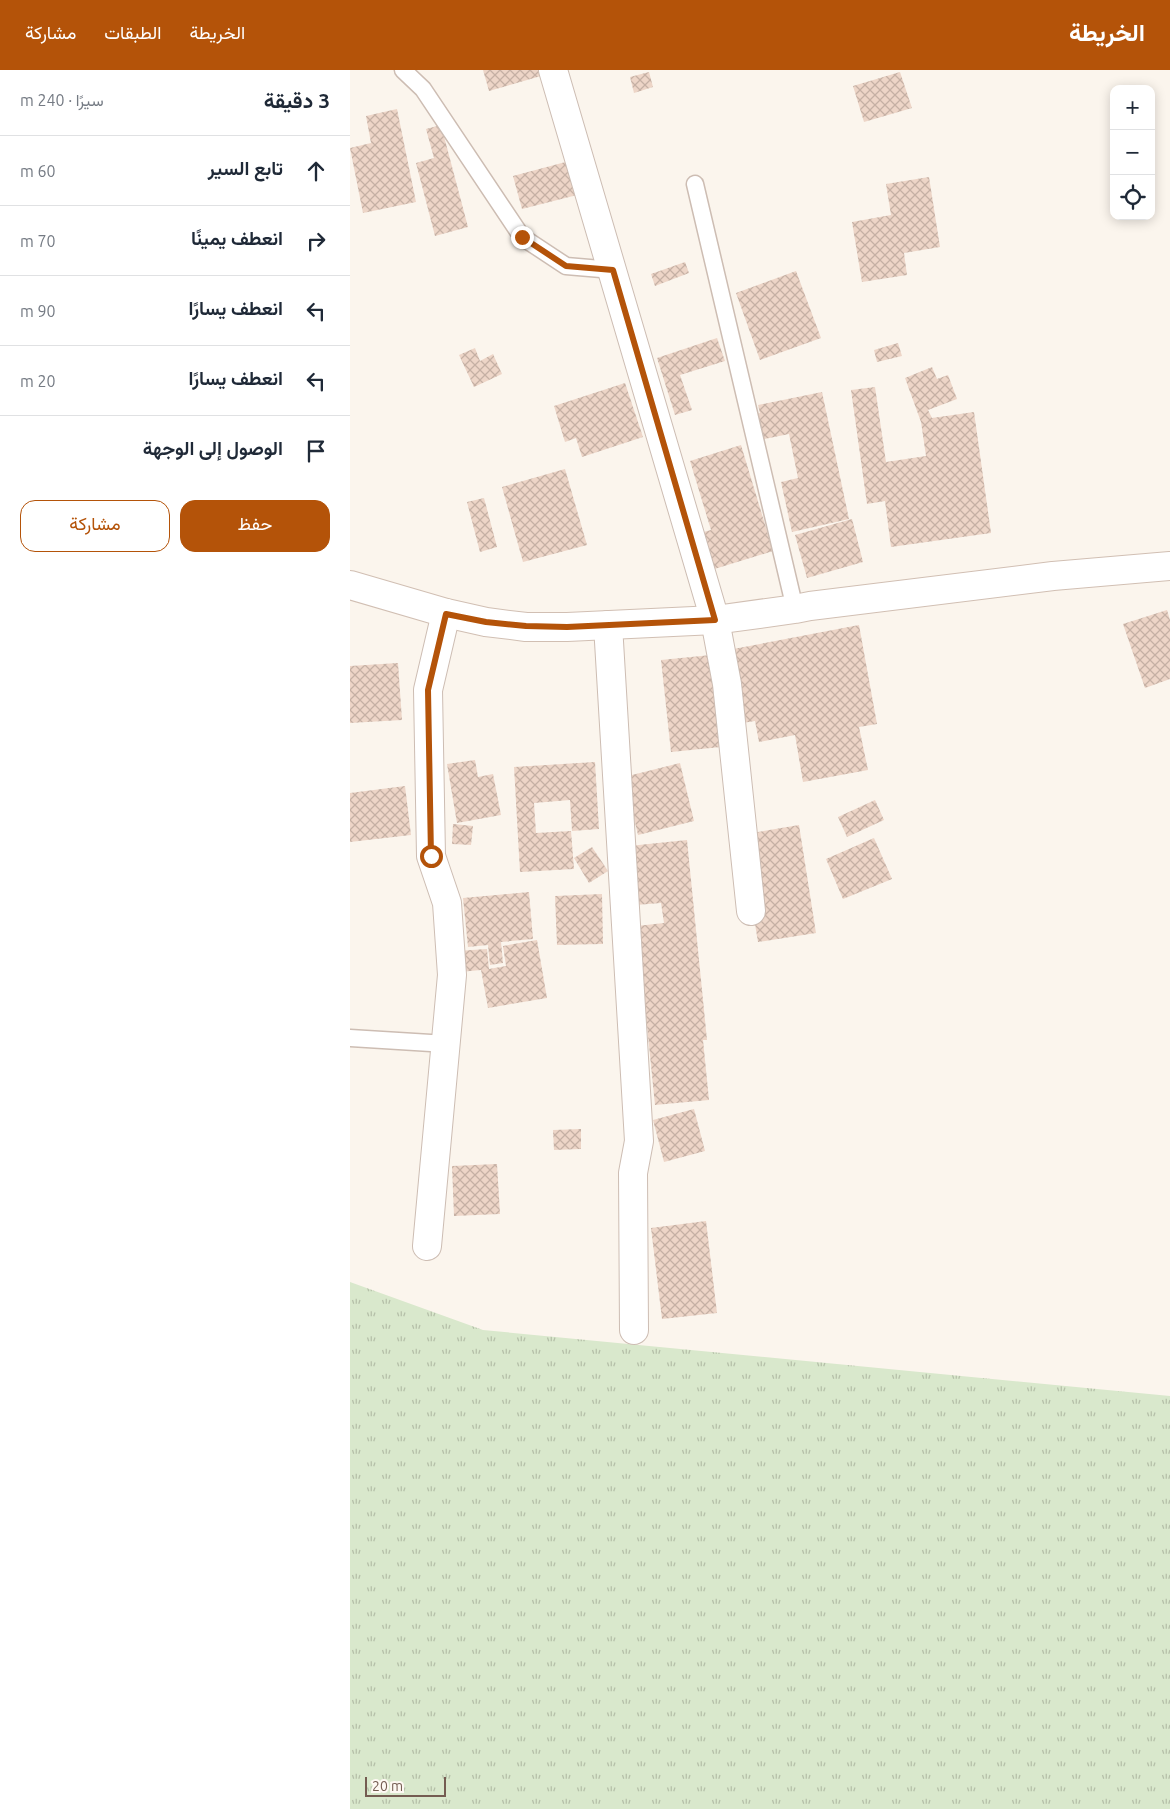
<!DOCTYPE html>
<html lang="ar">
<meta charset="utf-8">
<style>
:root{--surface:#fff;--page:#f2f2f3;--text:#1f2937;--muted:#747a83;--line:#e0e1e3;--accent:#b45309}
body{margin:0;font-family:Ubuntu,Vazirmatn,sans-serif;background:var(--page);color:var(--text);direction:rtl}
.controls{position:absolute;right:15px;top:15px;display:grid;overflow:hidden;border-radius:10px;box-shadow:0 2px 12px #0003}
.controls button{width:45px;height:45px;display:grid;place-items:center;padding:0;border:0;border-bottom:1px solid var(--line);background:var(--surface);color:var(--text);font:25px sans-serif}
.scale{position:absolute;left:15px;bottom:12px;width:81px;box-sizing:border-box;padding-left:5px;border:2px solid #745c51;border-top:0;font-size:14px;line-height:18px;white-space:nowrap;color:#745c51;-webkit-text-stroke:4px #fef9f3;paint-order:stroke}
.stop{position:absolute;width:15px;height:15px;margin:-11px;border:4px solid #b45309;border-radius:50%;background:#fff}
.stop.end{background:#b45309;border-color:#fff;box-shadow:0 1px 5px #0008}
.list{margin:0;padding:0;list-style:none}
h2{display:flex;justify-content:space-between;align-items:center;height:65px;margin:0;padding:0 20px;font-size:21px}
h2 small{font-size:16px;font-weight:400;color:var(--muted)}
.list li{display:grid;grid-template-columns:32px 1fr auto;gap:15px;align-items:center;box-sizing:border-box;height:70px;padding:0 20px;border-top:1px solid var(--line)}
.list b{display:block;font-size:19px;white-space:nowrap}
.list em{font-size:16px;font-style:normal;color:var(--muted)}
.actions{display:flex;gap:10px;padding:15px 20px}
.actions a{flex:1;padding:11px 0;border:1px solid var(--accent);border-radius:15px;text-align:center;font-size:18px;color:var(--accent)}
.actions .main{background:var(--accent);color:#fff}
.icon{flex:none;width:28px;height:28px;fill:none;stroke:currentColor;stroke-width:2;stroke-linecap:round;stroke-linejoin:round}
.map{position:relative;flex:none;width:820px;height:1739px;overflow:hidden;direction:ltr}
header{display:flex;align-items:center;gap:30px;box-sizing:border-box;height:70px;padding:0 25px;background:var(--accent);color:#fff}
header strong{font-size:24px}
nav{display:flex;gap:28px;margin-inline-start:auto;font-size:18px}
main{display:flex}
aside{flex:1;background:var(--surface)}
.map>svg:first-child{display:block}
.grass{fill:url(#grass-tufts)}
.building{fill:url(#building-cross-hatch)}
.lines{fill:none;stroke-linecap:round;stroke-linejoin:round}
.lane-casing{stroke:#cdbdb3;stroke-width:19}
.street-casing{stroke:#cdbdb3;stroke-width:30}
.secondary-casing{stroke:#d1bfb3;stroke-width:30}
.lane{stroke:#fff;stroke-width:16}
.street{stroke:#fff;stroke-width:28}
.secondary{stroke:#fff;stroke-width:28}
.route{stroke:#b45309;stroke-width:6}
</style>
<header>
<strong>الخريطة</strong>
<nav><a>الخريطة</a><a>الطبقات</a><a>مشاركة</a></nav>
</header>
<main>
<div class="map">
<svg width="820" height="1739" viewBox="0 0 820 1739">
<defs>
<pattern id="grass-tufts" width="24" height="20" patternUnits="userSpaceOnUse" patternTransform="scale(1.25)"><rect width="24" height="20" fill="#d9e8cc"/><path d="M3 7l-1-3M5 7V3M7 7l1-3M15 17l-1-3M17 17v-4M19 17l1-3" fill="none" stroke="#b5bfa8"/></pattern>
<pattern id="building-cross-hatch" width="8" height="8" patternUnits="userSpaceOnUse" patternTransform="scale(1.25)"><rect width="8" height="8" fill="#edd5c7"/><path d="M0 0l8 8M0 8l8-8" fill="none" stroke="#c5b0a4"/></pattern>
</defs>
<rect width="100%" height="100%" fill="#fbf5ed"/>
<!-- grass -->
<path class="grass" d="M0 1212 133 1260 820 1326V1739H0Z"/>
<!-- building -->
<path class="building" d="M133 0H189L191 6 139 21Z
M299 2 303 17 284 23 280 7Z
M550 2 562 38 514 52 503 16Z
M47 39 66 132 13 143 0 78 21 73 16 46Z
M91 55 118 157 85 166 66 93 84 88 76 59Z
M223 90 231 124 172 139 163 106Z
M579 107 590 177 554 183 557 205 512 212 502 152 541 145 536 114Z
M335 192 339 203 305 216 301 204Z
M446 201 471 268 410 290 386 223Z
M367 268 375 291 330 305 342 340 325 345 307 288Z
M548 273 552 286 527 292 524 280Z
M125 278 130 291 143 284 152 304 124 317 109 285Z
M582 297 587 309 598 305 607 329 578 340 582 348 624 342 641 463 541 477 535 431 517 434 501 320 525 317 536 392 576 386 571 352 555 308Z
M275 313 293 367 232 387 226 368 215 372 204 336Z
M472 322 499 449 442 462 431 412 448 408 439 364 399 372 394 346 410 343 408 335Z
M391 375 423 481 358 501 346 464 361 460 340 391Z
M215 399 237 475 173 492 152 417Z
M134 428 147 477 130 482 117 432Z
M502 449 513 492 457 508 445 465Z
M817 540 820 550V609L795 618 773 554Z
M509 555 527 654 509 657 518 700 453 712 445 665 409 672 405 651 392 653 378 580Z
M361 585 371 677 321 682 311 590Z
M48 593 52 650 0 653V596Z
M125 690 128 707 143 704 151 745 107 753 97 694Z
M245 692 249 759 222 761 220 730 184 733 186 763 221 761 224 799 170 802 164 697Z
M330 693 344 751 288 765 274 707Z
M55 716 61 765 0 772V723Z
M525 730 534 750 497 767 488 747Z
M103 754 123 756 121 775 102 774Z
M449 755 466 863 408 872 390 765Z
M524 768 542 809 493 829 476 789Z
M337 770 357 970H353L359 1030 305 1035 287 856 314 853 311 833 286 835 279 776Z
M242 777 258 801 239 813 224 788Z
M179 822 183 869 151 872 153 893 140 895 138 875 118 877 113 828Z
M252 824 253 874 207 875 205 826Z
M187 870 197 928 138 938 131 900 109 902 107 881 137 879 139 899 156 896 153 876Z
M344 1039 355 1081 314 1092 303 1050Z
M231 1059V1079L204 1080 203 1060Z
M147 1094 150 1144 104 1146 102 1096Z
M356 1151 367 1243 312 1249 301 1158Z"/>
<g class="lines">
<defs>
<path id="lane" d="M53 0 73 19 172 167 216 196 263 200
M345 114 445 539
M0 968 97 974"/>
<path id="street" d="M203 0 365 550 377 614 401 841
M258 555 289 1071 283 1103 284 1260
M77 1176 102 905 97 833 81 786 78 620 96 543"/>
<path id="secondary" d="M0 515 96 543 136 552 176 557H217L365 550 445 539 460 536 703 506 820 496"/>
</defs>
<!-- lane casing -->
<use href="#lane" class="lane-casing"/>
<!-- street casing -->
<use href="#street" class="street-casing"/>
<!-- secondary casing -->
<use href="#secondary" class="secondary-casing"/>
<!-- lane -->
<use href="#lane" class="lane"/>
<!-- street -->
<use href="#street" class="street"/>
<!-- secondary -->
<use href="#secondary" class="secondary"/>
</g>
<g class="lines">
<!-- route -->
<path class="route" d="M81 786 78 620 96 544 136 552 176 556 217 557 365 550 263 200 216 196 172 167"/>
</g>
</svg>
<div class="controls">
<button>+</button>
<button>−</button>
<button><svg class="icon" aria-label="locate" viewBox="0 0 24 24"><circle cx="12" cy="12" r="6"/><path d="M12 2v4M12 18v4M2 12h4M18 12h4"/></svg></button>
</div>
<div class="scale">20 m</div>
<div class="stop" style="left:81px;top:786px"></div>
<div class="stop end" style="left:172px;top:167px"></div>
</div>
<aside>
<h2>3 دقيقة<small>سيرًا · 240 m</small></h2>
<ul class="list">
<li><svg class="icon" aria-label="ahead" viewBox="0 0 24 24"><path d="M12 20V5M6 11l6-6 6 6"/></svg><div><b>تابع السير</b></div><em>60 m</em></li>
<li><svg class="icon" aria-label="right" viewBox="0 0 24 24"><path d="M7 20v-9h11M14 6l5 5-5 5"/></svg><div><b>انعطف يمينًا</b></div><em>70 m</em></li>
<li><svg class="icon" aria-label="left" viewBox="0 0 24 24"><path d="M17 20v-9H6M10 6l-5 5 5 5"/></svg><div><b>انعطف يسارًا</b></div><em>90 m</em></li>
<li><svg class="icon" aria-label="left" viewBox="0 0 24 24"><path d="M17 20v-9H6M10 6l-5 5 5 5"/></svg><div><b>انعطف يسارًا</b></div><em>20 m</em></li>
<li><svg class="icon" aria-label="arrive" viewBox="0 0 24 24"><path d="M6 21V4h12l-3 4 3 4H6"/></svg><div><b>الوصول إلى الوجهة</b></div></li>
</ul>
<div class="actions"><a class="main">حفظ</a><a>مشاركة</a></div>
</aside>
</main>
